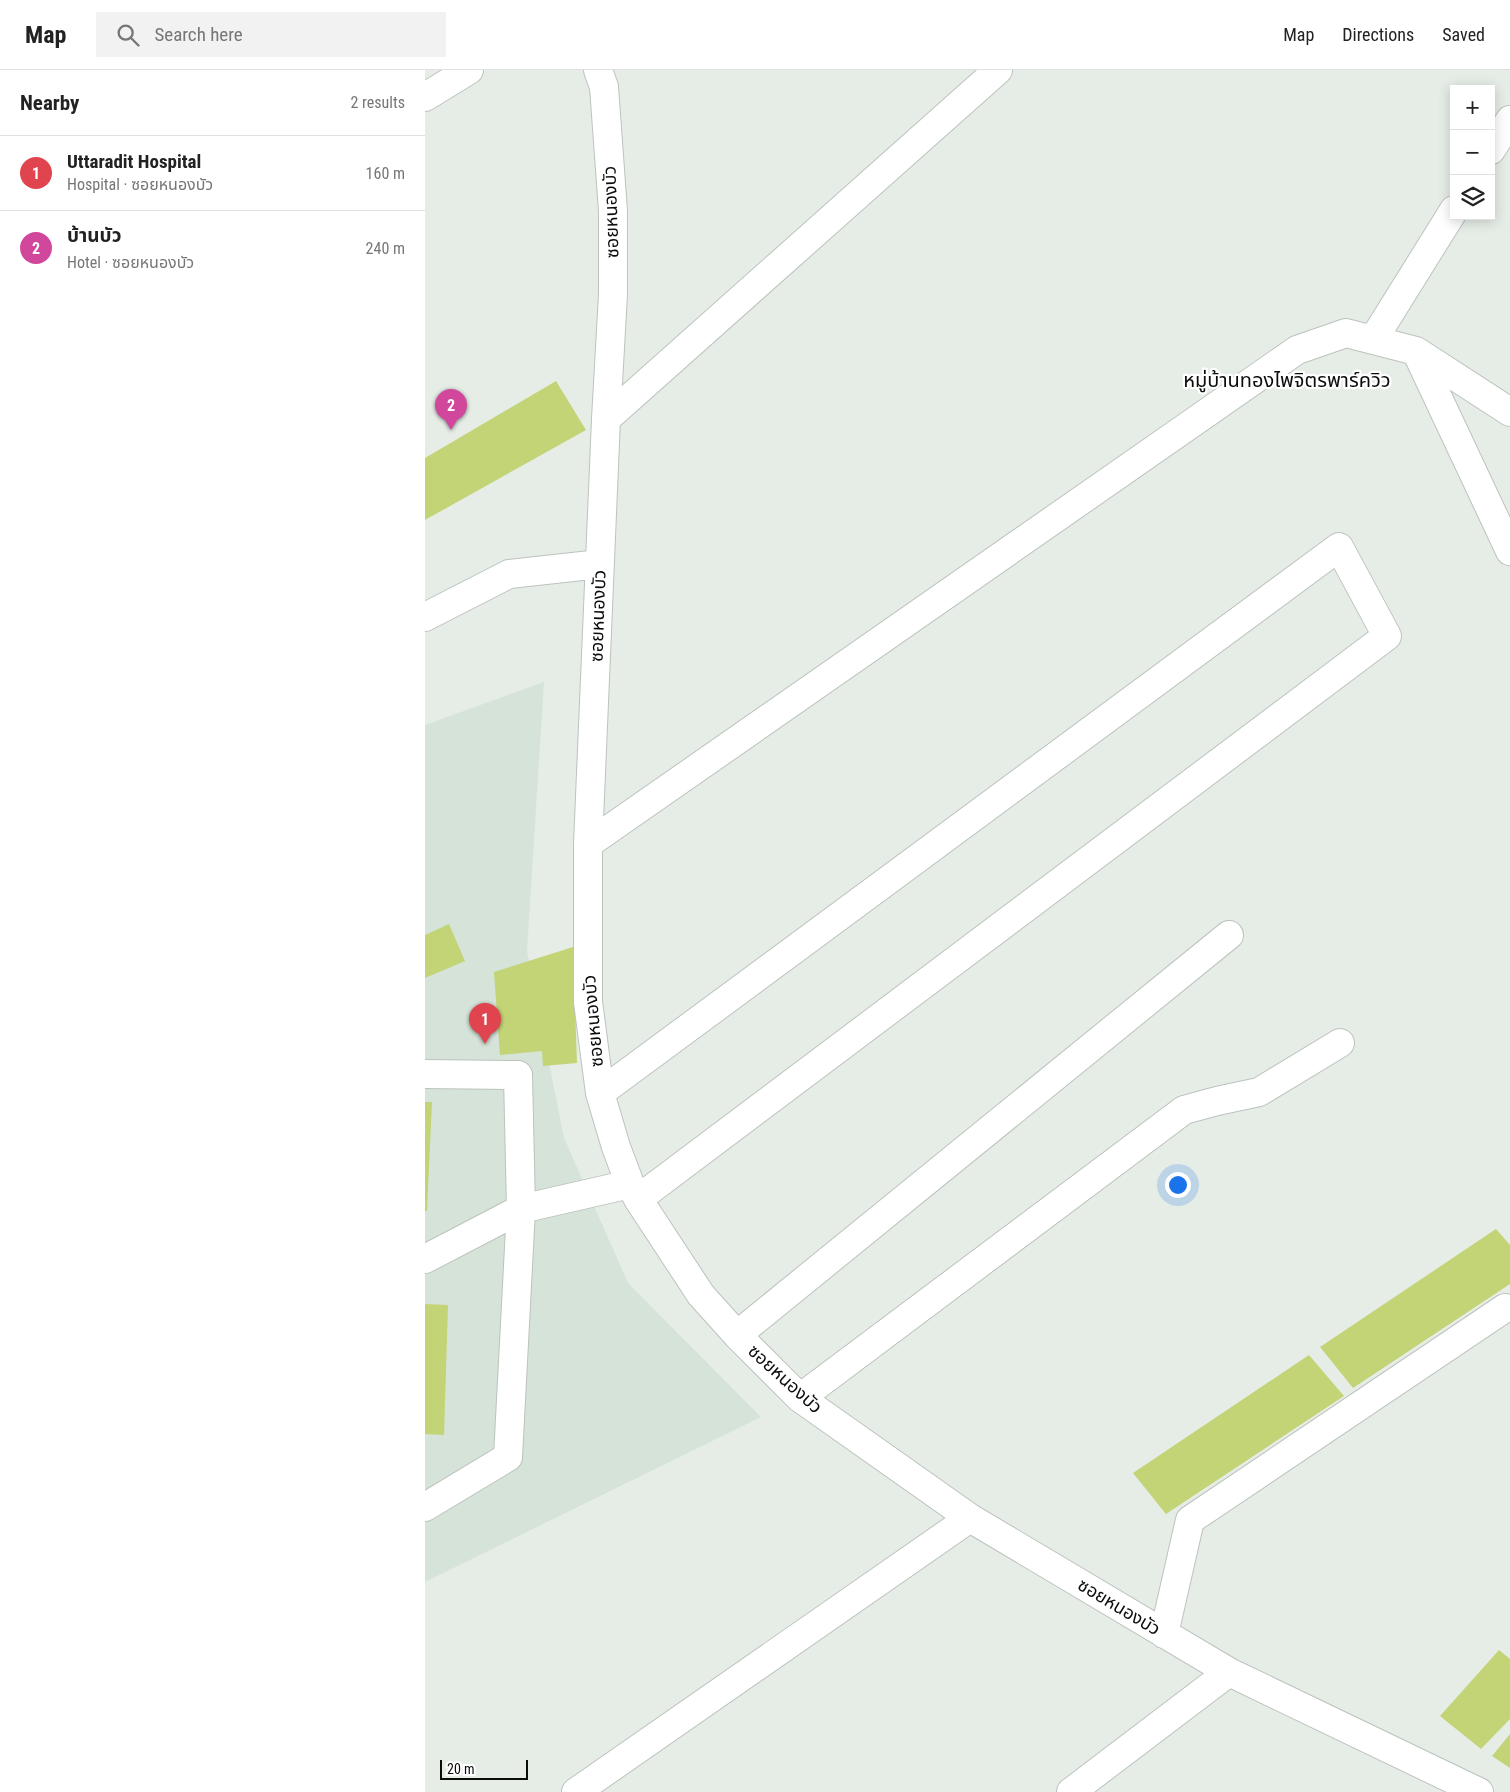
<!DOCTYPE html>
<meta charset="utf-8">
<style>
:root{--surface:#fff;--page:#f2f2f2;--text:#222;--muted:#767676;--line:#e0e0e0;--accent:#1a73e8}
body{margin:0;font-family:"Roboto Condensed","Noto Sans Thai",sans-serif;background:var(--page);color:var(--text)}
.controls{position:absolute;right:15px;top:15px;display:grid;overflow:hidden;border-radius:0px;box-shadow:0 2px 12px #0003}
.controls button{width:45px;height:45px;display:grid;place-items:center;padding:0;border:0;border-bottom:1px solid var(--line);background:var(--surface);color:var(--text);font:25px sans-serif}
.scale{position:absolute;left:15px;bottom:12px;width:88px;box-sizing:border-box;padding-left:5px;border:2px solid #0b0d0b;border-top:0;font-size:14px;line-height:18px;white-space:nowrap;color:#0b0d0b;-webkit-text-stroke:4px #fff;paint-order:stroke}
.you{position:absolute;left:752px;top:1114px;width:18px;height:18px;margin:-12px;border:4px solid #fff;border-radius:50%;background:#1a73e8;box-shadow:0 0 0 8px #1a73e833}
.badge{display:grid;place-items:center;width:32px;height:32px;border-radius:50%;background:var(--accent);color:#fff;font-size:16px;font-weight:700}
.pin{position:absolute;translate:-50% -41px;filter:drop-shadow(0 1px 2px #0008)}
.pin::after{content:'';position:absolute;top:26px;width:18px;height:15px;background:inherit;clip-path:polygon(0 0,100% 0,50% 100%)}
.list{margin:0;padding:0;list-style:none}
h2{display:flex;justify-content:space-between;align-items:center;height:65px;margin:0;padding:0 20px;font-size:21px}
h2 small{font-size:16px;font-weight:400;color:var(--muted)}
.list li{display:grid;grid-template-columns:32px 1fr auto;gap:15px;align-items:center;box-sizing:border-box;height:75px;padding:0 20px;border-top:1px solid var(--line)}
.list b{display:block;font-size:19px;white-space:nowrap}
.list p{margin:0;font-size:16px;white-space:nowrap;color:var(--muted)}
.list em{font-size:16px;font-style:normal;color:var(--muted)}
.icon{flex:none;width:28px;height:28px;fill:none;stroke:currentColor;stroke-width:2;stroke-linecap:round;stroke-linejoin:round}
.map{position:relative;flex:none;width:1085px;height:1722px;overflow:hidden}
header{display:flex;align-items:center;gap:30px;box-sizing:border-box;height:70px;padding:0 25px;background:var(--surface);border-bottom:1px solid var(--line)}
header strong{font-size:24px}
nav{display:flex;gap:28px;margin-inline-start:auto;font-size:18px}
.search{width:350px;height:45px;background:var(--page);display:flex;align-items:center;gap:12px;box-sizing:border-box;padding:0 18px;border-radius:0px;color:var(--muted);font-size:19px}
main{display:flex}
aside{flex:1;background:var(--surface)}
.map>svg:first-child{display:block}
.built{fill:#d6e3d8}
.building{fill:#c2d476}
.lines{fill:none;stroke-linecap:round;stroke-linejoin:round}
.minor-casing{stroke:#bcc3bd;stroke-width:30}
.minor{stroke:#fff;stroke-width:28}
.labels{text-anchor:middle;stroke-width:4.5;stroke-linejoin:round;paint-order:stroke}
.street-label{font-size:18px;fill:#0b0d0b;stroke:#fff}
.quarter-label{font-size:20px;fill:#0b0d0b;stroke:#fff}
</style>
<header>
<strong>Map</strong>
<div class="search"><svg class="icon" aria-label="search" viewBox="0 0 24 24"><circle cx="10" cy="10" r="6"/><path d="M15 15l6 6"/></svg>Search here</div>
<nav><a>Map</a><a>Directions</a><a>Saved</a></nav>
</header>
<main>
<aside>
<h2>Nearby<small>2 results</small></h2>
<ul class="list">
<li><span class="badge" style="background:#e0444e">1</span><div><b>Uttaradit Hospital</b><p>Hospital · ซอยหนองบัว</p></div><em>160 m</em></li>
<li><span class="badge" style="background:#d1479c">2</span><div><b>บ้านบัว</b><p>Hotel · ซอยหนองบัว</p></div><em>240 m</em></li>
</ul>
</aside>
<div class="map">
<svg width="1085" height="1722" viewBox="0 0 1085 1722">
<rect width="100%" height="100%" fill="#e6ede7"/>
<!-- built -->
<path class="built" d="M119 612 102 881 139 1068 203 1213 336 1347 0 1512V655Z"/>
<!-- building -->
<path class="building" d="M131 311 161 360 0 450V388Z
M24 854 40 891 0 908V865Z
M148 877 152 993 118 996 117 981 75 985 69 902Z
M0 1032H7L2 1141H0Z
M1071 1159 1085 1175V1214L928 1318 895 1277Z
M0 1234 23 1235 19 1365 0 1364Z
M884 1285 919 1326 741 1444 708 1403Z
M1074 1580 1085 1589V1649L1056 1679 1015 1646Z
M1085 1664V1698L1067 1686Z"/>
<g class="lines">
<defs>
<path id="minor" d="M173 0 179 17 188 141V224L181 349 163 774V932L175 1023 191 1077 205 1114 213 1129 276 1225 312 1265 375 1328 545 1448 804 1602 1054 1722
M0 27 44 0
M1066 80 1085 50
M948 270 1029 140
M991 281 1085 481
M181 349 573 0
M0 547 84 504 175 494
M163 774 872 280 921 263 991 281 1085 342
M0 1004 93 1005 96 1139 83 1387 0 1437
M175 1023 914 477 962 566 213 1129
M0 1189 96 1139 205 1114
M312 1265 804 865
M375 1328 759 1040 792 1031 834 1022 915 973
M739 1564 765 1450 1080 1238
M151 1722 545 1448
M646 1722 804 1602"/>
</defs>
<!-- minor casing -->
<use href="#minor" class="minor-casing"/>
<!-- minor -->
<use href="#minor" class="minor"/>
</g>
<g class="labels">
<!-- street labels -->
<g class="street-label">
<text transform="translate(186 142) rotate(-92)" y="6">ซอยหนองบัว</text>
<text transform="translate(173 546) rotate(-88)" y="6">ซอยหนองบัว</text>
<text transform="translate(168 951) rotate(-95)" y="6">ซอยหนองบัว</text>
<text transform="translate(360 1309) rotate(42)" y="6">ซอยหนองบัว</text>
<text transform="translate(694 1537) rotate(31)" y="6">ซอยหนองบัว</text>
</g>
<!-- quarter labels -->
<g class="quarter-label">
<text x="862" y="317">หมู่บ้านทองไพจิตรพาร์ควิว</text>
</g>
</g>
</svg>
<div class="controls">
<button>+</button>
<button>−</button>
<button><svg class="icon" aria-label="layers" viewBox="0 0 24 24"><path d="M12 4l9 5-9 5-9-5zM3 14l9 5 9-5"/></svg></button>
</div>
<div class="scale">20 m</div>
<div class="you"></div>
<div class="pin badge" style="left:60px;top:974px;background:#e0444e">1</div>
<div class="pin badge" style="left:26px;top:360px;background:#d1479c">2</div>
</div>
</main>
